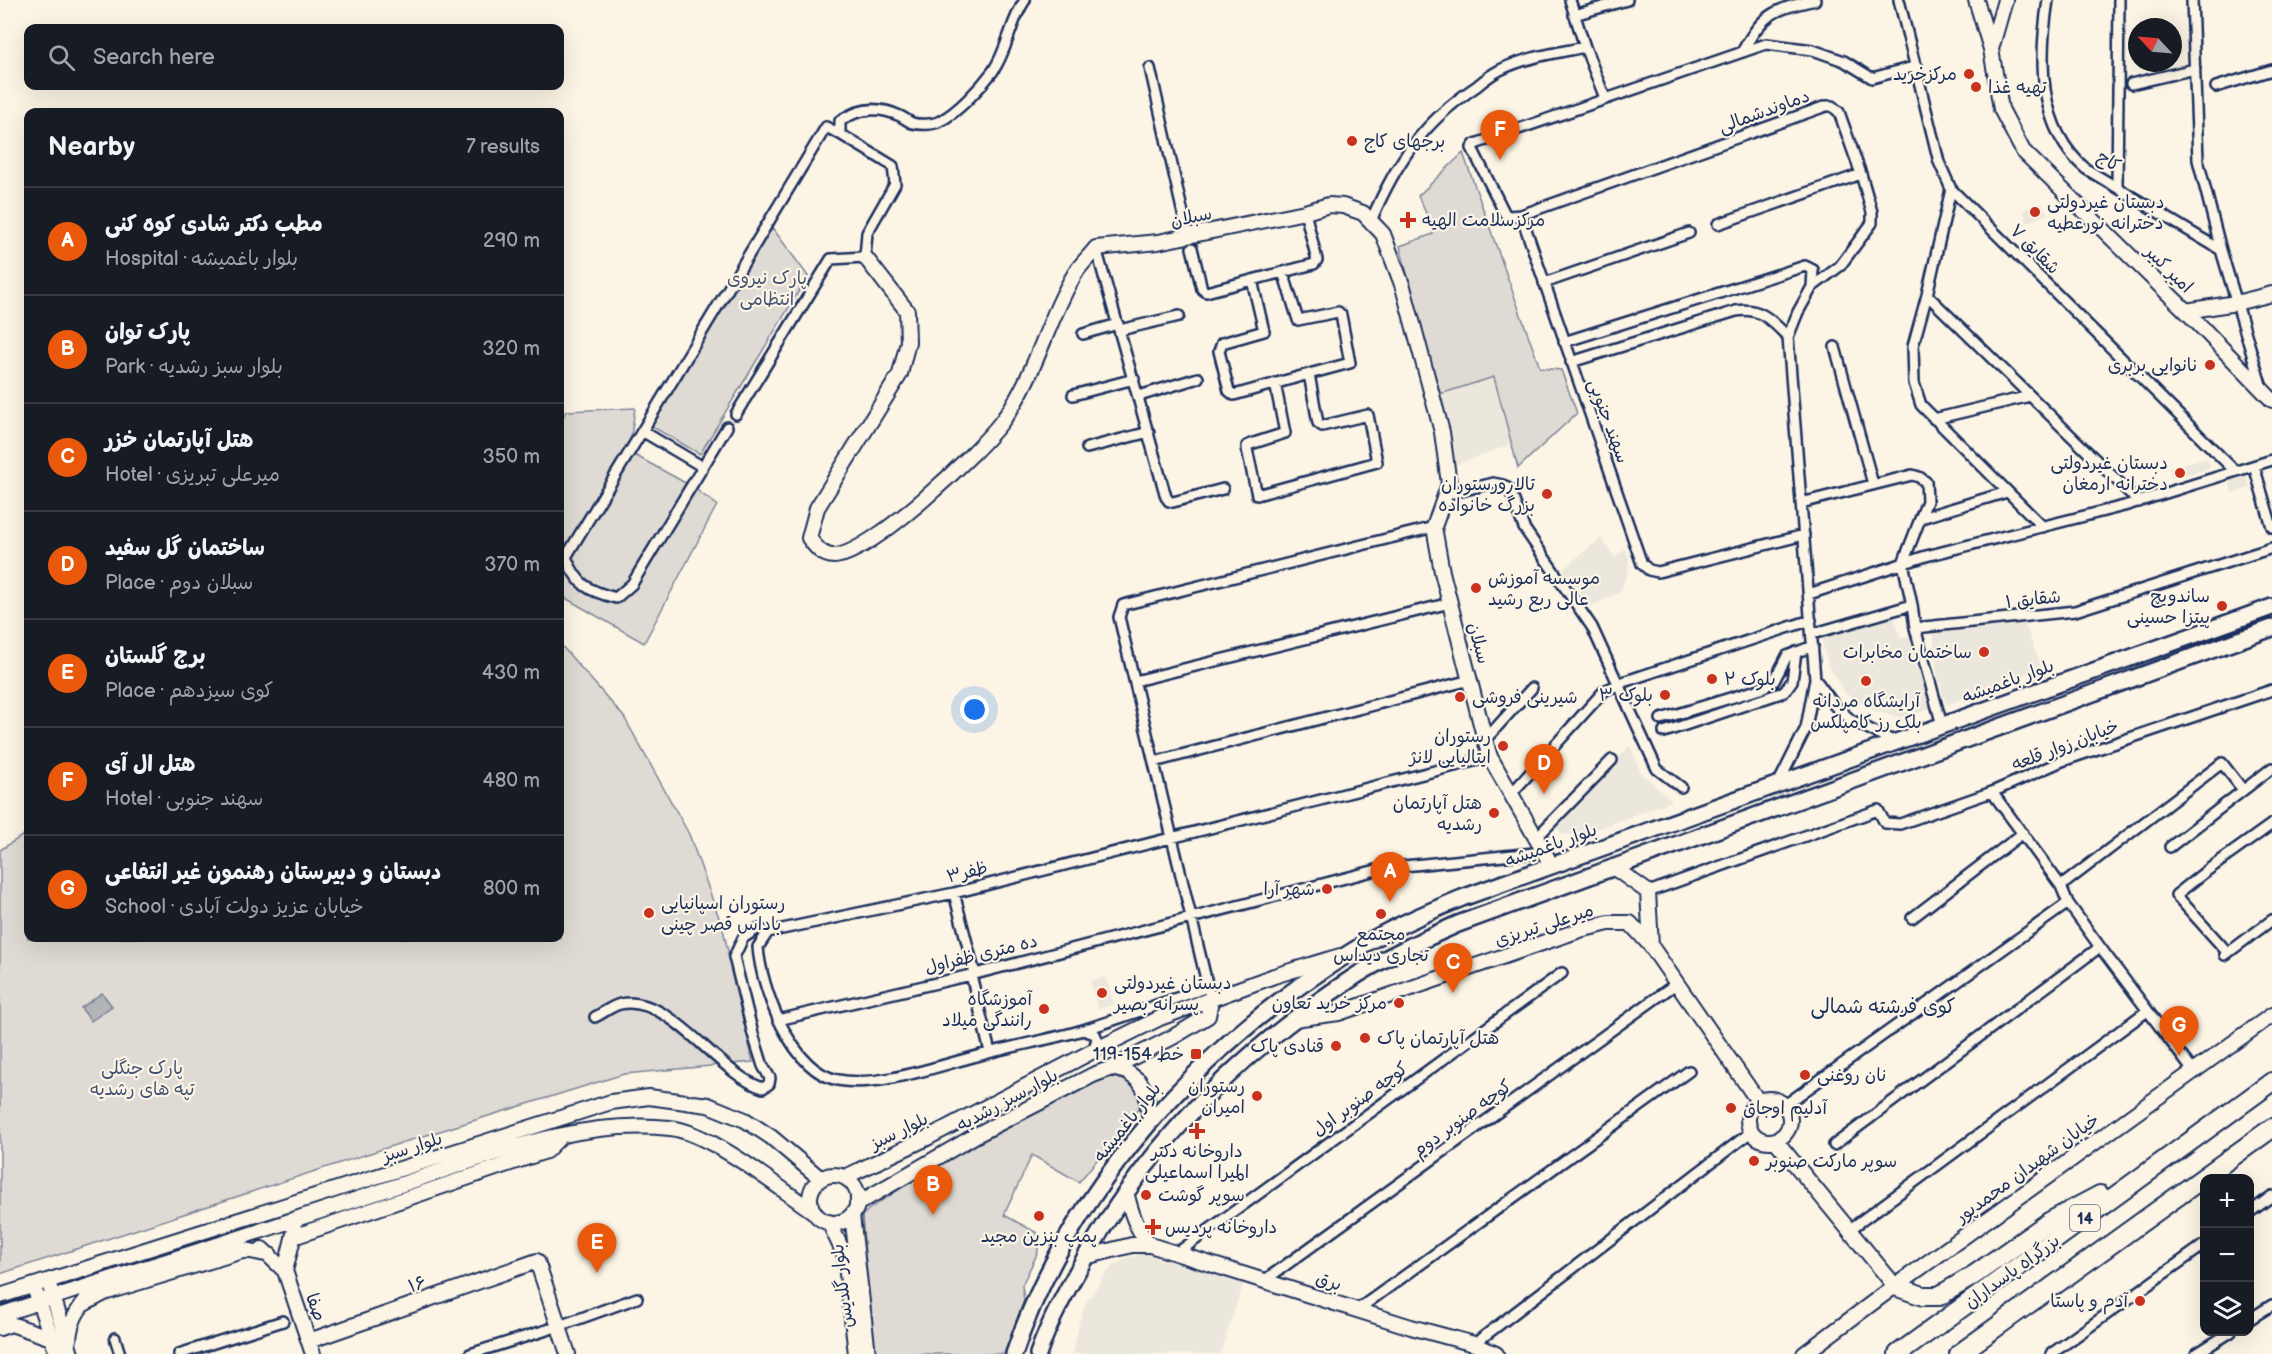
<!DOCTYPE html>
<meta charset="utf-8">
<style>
:root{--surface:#171b24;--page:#20242c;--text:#f1f3f6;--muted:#9ea1a6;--line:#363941;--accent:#ea580c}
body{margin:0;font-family:"Balsamiq Sans","Playpen Sans Arabic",sans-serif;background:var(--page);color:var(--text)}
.controls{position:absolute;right:18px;bottom:18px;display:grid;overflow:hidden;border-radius:12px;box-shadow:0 6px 24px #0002}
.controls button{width:54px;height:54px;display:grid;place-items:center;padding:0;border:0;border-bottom:2px solid var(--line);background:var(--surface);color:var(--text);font:30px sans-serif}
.compass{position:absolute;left:2128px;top:18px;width:54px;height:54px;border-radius:50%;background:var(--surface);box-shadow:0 6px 24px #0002;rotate:296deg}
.you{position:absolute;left:975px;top:710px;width:21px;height:21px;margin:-15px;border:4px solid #fff;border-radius:50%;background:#1a73e8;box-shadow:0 0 0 9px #1a73e833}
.badge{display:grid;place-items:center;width:39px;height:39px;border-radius:50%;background:var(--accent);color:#fff;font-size:20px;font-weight:700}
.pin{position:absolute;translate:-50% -50px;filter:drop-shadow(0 2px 3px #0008)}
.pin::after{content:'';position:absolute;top:32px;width:21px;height:18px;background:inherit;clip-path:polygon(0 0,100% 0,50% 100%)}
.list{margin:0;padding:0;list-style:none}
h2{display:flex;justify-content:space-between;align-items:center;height:78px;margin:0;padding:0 24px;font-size:26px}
h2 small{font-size:20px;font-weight:400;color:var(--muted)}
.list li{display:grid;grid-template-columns:39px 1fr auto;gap:18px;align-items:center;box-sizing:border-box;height:108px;padding:0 24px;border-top:2px solid var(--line)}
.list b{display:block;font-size:22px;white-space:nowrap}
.list p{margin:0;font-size:20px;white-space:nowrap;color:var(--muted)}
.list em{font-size:20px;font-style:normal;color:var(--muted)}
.icon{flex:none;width:33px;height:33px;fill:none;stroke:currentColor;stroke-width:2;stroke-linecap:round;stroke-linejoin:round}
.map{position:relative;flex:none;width:2272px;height:1354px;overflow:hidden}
.search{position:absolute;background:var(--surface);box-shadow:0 6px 24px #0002;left:24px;top:24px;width:540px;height:66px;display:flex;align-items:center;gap:15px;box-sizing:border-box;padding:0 21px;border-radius:12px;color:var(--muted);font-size:22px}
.panel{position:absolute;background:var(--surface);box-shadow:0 6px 24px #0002;left:24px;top:108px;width:540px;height:834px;border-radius:12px}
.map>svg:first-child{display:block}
.built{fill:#ece7dc}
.green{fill:#dfdbd4;stroke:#7d8599;stroke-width:1.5}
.water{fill:#b2b4b8;stroke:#767f94;stroke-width:1.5}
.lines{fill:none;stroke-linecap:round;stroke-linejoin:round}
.street-casing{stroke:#1b2f5e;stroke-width:14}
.secondary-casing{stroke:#1b2f5e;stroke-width:18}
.primary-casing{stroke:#1b2f5e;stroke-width:20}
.highway-casing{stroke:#1b2f5e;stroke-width:22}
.street{stroke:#fcf5e5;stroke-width:9}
.secondary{stroke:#fcf5e5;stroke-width:14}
.primary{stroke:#fcf5e5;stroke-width:15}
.highway{stroke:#fcf5e5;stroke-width:18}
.poi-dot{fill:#c8321e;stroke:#fcf5e5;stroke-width:2}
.labels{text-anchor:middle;stroke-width:4.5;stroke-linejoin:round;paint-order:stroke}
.shield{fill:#fcf5e5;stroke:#5e6a86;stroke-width:1.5}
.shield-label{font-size:16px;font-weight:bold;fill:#1b2f5e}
.poi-label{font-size:18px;fill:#1b2f5e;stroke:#fcf5e5;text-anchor:end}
.street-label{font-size:18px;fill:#1b2f5e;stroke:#fcf5e5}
.park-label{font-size:18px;fill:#425176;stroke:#fcf5e5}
.neighbourhood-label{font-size:20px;fill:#1b2f5e;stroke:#fcf5e5}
</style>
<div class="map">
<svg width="2272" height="1354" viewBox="0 0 2272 1354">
<rect width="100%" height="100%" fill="#fcf5e5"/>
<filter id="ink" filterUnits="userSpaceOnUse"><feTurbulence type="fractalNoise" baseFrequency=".0167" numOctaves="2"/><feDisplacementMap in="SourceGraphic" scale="12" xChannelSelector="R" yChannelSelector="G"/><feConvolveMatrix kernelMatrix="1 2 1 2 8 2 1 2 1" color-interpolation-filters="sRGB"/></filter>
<g filter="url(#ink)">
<!-- built -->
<path class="built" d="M2042 203 2047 214 2027 222 2023 210Z
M1494 376 1512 444 1455 465 1437 395Z
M2206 458 2211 468 2171 478 2169 467Z
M2245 472 2250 488 2232 493 2227 474Z
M1601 538 1615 558 1625 549 1629 558 1628 572 1620 592 1590 607 1563 569Z
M1894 615 1900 638 1914 636 1933 708 1910 716 1900 717 1876 712 1845 693 1829 667 1823 647 1822 636Z
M2024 622 2042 668 1946 705 1937 673 1933 631Z
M1630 746 1641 773 1672 801 1584 834 1562 835 1555 826V820Z
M1106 977 1114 1005 1098 1009 1090 981Z
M1145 1253H1153L1245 1279 1220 1354H1073L1079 1322 1087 1301 1106 1273 1114 1265 1130 1257Z"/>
<!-- green -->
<path class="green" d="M1463 153 1540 368 1561 370 1577 413 1518 468 1494 377 1437 395 1400 246 1433 234 1432 226 1418 196Z
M771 226 808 276 700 454 651 426Z
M635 408 629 452 691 486 717 505 644 643 560 595V423L566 411Z
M560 644 624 717 689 834 723 929 753 1062 624 1074 398 1144 0 1274V850L28 832V938H560Z
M1107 1077C1127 1078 1133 1082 1142 1099L1140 1107 1079 1182 1032 1155 1004 1215 1037 1233 1038 1252 1022 1285 1024 1300 1004 1354H873L862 1216 869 1209 933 1167Z"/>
<!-- water -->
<path class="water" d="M102 993 112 1006 91 1021 81 1008Z"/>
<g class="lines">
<defs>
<path id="street" d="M1570 0 1585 47 1605 98
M1899 0 1939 162 1951 189 2235 471
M2048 0C2039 58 2037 128 2086 169L2221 250
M2192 0 2198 160 2221 250 2262 388
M1574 15 1627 0
M1742 52C1764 13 1772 10 1815 0
M1150 68 1188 236
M2131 84 2195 69
M2216 87 2272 70
M2117 187 2119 0
M1951 189 1927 295 1913 346 1914 383 1921 405 2043 527
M1521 215 1642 564 1649 570 1658 572 1804 535
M1371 221C1396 162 1423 122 1477 86 1484 80 1492 74 1500 70 1525 57 1557 53 1585 47
M1718 224 1861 174
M1096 248 1166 497 1169 501 1173 502 1223 489
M1192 248 1202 289 1206 292 1314 264 1317 260 1305 212
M1252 280 1264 331 1222 343 1219 351 1229 391 1234 395 1309 374
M1544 283 1689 233
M1927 295 2139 502
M1120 330 1179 316
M1083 334 1118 324
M1564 342 1805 266 1813 270 1812 287
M1835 347 1873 484
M1571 362 1736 311C1761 307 1772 321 1788 337
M1275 383 1285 433 1251 444 1247 446V449L1257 495 1377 462 1368 415 1322 426 1318 423 1309 374 1350 363 1341 315 1338 312 1298 320 1283 272
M1073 395 1134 379
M1139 396 1198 378
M736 414 831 259 865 257 867 233 895 184 893 166 840 134V121C859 108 879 106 900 116 904 118 908 121 912 123 920 125 933 125 940 121 957 113 981 87 993 71 1008 49 1010 22 1025 0
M1934 419 2030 396
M727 427 632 584 616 598C588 591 577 585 566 557L826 127 840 134
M642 431 703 467
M1087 448 1149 432
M2254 466 2272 527
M1445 495 1493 483 1503 485 1510 490 1524 528 1592 627 1657 769 1681 787
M1801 503 1912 475 1919 477 1926 482 1927 501 1903 563
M1921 518 2007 492
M1903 563 1912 605
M1809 594 1926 556 2124 506 2272 460
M1915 628 1942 725
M1812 634 1912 605 1915 628 2075 611 2272 548
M1815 679 1835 706 1851 720 1895 742
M1135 681 1450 603
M1661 719 1760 689 1774 681 1787 656 1813 646
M1664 732 1784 692 1792 681 1796 652
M1485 740 1532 688
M1154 762 1470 680
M1778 784 1806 728 1815 679 1788 337 1798 312 1812 287 1840 266 1872 223V212L1861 174 1839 112 1832 106H1826L1521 215 1509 216 1505 214 1472 148 1475 144 1766 44 1813 50 1844 61 1872 78 1917 66
M1992 792 2061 886 2068 903 2100 947 2193 1071
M1511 794 1604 691 1623 682 1811 620
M1536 838 1612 760
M2170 847 2272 768
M2061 886 2222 763 2243 790
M1648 892 1878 810 1885 823 1900 824 1992 792 2062 761 2272 690
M954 893 975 974
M1912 918 2023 833
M768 932 758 947C761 988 791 1071 838 1080 878 1088 937 1066 977 1056 1012 1046 1048 1040 1083 1030 1125 1017 1167 1001 1208 987
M2228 953 2176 895 2205 872 2272 824
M2225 955 2272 920
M971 975 990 1052
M1211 1000 1119 617 1123 605 1434 527
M595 1017C603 1013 612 1006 620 1004 671 993 717 1074 763 1088L769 1084 770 1078 763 1066 753 1034 734 957 743 938 757 929 768 932 954 893 1490 757
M778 1020 975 974 1384 868 1544 852
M1083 1030 1095 1034 1097 1039 1093 1051
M1785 1105 2068 903
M1834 1145 2100 947
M2250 1212 2272 1196
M1849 1230 2147 1011
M1177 1253 1562 973
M1265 1280 1677 983
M1357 1310 1689 1071
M2250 1319 2272 1305
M559 1326 637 1298
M115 1338 120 1354
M1474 1344 1751 1132
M179 1354 283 1321
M470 1354 550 1329
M2051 1354 2204 1245
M2196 1354 2231 1332"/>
<path id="secondary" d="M1976 0 1991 49 2001 109 2023 151 2186 311 2272 400
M1991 49 2005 0
M865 257 907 311 908 342 900 374 817 508 809 538C816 547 822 556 834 556 871 555 980 451 1003 420 1036 376 1047 319 1076 272 1081 264 1090 256 1096 248L1158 242 1305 212 1329 205 1343 206 1363 213 1383 234 1403 287 1442 432 1449 484 1434 527 1442 572 1485 740 1490 757 1552 866
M2186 311 2236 303 2272 294
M1613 867 1648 892 1651 946
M1294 1019 1339 1013 1580 930 1609 923H1630L1651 946 1758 1101
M1112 1068 1173 1037 1208 1016 1211 1000
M1748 1120a21 21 0 1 1 42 0a21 21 0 1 1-42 0Z
M1776 1141 1895 1286
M810 1199a24 24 0 1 1 48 0a24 24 0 1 1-48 0Z
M845 1177 927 1138 1093 1051 1160 1018 1274 976 1340 956
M1126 1192C1131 1212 1136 1229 1150 1245
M857 1204 978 1134 1093 1075 1112 1068 1127 1072 1139 1081 1146 1092 1150 1121
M852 1215 868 1354
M829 1222 845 1256 856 1354
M293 1237 546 1151 561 1136
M262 1249 285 1271 295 1230
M1085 1257 1132 1245H1150L1411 1327 1474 1344 1496 1354
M285 1271 313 1354
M51 1290 71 1354
M36 1293 57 1354
M0 1296 611 1102 649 1097 708 1105 745 1120 771 1137 821 1179
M82 1305 104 1293 246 1250 270 1255
M0 1315C100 1281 202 1251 302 1217 349 1202 397 1186 444 1170 517 1145 592 1120 670 1128 710 1132 779 1188 814 1212
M0 1328 11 1324 51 1338
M69 1340C70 1323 76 1312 87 1299
M309 1341 537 1261 568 1354
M1804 1354 1895 1286 2272 1015"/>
<path id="primary" d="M1014 1354C1070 1188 1201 1045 1348 954 1384 931 1423 914 1462 898L2272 607
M1038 1354C1050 1320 1068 1288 1086 1256 1151 1140 1246 1047 1357 975 1389 955 1424 939 1458 924L2272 628"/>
<path id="highway" d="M1895 1286 1923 1296H1939L1974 1275 2049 1222 2100 1195
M1898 1354 2272 1082
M1959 1354 2272 1128"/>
</defs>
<!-- street casing -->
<use href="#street" class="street-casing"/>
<!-- secondary casing -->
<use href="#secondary" class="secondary-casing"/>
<!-- primary casing -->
<use href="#primary" class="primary-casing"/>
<!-- highway casing -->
<use href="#highway" class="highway-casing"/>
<!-- street -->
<use href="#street" class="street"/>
<!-- secondary -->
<use href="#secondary" class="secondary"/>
<!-- primary -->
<use href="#primary" class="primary"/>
<!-- highway -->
<use href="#highway" class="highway"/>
</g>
</g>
<!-- markers -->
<g class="poi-dot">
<circle cx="1969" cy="74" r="6"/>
<circle cx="1976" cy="87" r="6"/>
<circle cx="1352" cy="141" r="6"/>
<circle cx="2035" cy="212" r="6"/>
<path d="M1405 211h6v6h6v6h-6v6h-6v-6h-6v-6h6z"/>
<circle cx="2210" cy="365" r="6"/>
<circle cx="2180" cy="473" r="6"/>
<circle cx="1547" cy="494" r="6"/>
<circle cx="1476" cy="588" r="6"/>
<circle cx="2222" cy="606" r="6"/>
<circle cx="1984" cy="652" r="6"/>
<circle cx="1712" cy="679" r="6"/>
<circle cx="1866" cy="681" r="6"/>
<circle cx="1665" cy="695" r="6"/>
<circle cx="1460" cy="697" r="6"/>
<circle cx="1503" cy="746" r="6"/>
<circle cx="1494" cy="813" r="6"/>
<circle cx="1327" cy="889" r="6"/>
<circle cx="649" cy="913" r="6"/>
<circle cx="1381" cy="914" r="6"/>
<circle cx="1102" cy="993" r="6"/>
<circle cx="1399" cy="1003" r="6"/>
<circle cx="1044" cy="1009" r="6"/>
<circle cx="1365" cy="1038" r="6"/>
<circle cx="1336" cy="1046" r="6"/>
<rect x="1190" y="1048" width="12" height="12" rx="3"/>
<circle cx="1805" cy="1075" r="6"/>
<circle cx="1257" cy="1096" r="6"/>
<circle cx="1731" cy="1108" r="6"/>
<path d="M1194 1122h6v6h6v6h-6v6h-6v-6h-6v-6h6z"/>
<circle cx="1754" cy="1161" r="6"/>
<circle cx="1146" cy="1195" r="6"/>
<circle cx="1039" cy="1216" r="6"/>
<path d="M1150 1218h6v6h6v6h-6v6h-6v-6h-6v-6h6z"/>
<circle cx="2140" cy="1301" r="6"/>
</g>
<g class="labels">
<!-- shield labels -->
<rect class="shield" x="2070" y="1205" width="30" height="26" rx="4.5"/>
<g class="shield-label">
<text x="2085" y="1224">14</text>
</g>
<!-- poi labels -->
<g class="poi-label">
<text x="1957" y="80">مرکزخرید</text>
<text x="1988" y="93" text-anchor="start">تهیه غذا</text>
<text x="1364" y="147" text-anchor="start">برجهای کاج</text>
<text x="2047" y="208" text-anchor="start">دبستان غیردولتی<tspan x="2047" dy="21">دخترانه نورعطیه</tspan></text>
<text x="1422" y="226" text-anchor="start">مرکزسلامت الهیه</text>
<text x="2198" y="371">نانوایی بربری</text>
<text x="2168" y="469">دبستان غیردولتی<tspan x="2168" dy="21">دخترانه ارمغان</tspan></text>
<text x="1535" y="490">تالارورستوران<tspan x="1535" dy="21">بزرگ خانواده</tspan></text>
<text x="1488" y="584" text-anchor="start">موسسه آموزش<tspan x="1488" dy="21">عالی ربع رشید</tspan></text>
<text x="2210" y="602">ساندویچ<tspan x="2210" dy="21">پیتزا حسینی</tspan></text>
<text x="1972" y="658">ساختمان مخابرات</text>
<text x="1724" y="685" text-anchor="start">بلوک ۲</text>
<text x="1653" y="701">بلوک ۳</text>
<text x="1472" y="703" text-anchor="start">شیرینی فروشی</text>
<text x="1866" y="707" text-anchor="middle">آرایشگاه مردانه<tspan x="1866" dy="21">بلک رز کامپلکس</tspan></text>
<text x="1491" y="742">رستوران<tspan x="1491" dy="21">ایتالیایی لانژ</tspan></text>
<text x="1482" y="809">هتل آپارتمان<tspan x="1482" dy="21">رشدیه</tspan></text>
<text x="1315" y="895">شهر آرا</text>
<text x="661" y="909" text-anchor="start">رستوران اسپانیایی<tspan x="661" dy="21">باداس قصر چینی</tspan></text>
<text x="1381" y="940" text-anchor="middle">مجتمع<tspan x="1381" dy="21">تجاری دیداس</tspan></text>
<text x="1114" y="989" text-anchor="start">دبستان غیردولتی<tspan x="1114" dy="21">پسرانه بصیر</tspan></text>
<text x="1032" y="1005">آموزشگاه<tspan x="1032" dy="21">رانندگی میلاد</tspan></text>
<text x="1387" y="1009">مرکز خرید تعاون</text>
<text x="1377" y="1044" text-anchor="start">هتل آپارتمان پاک</text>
<text x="1324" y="1052">قنادی پاک</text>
<text x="1184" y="1060">خط 154-119</text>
<text x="1817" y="1081" text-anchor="start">نان روغنی</text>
<text x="1245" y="1092">رستوران<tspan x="1245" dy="21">امیران</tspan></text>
<text x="1743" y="1114" text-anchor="start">آدلیم اوجاق</text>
<text x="1197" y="1157" text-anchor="middle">داروخانه دکتر<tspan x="1197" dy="21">المیرا اسماعیلی</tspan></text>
<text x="1766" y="1167" text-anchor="start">سوپر مارکت صنوبر</text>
<text x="1158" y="1201" text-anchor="start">سوپر گوشت</text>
<text x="1165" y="1233" text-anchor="start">داروخانه پردیس</text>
<text x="1039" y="1242" text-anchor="middle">پمپ بنزین مجید</text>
<text x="2128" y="1307">آدم و پاستا</text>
</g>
<!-- street labels -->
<g class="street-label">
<text transform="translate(1764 111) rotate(-20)" y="6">دماوندشمالی</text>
<text transform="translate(2109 161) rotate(32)" y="6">کاج</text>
<text transform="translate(1191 217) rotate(-12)" y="6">سبلان</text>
<text transform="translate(2035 249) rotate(45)" y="6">شقایق ۷</text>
<text transform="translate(2169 269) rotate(45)" y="6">امیر کبیر</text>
<text transform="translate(1609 421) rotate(70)" y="6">سهند جنوبی</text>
<text transform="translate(2033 599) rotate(-6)" y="6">شقایق ۱</text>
<text transform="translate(1479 643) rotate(75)" y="6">سبلان</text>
<text transform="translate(2008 681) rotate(-20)" y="6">بلوار باغمیشه</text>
<text transform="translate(2065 745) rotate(-21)" y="6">خیابان زوار قلعه</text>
<text transform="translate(1551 845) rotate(-20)" y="6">بلوار باغمیشه</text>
<text transform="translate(967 872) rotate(-14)" y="6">ظفر۳</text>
<text transform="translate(1544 925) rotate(-18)" y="6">میرعلی تبریزی</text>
<text transform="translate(981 954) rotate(-14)" y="6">ده متری ظفراول</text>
<text transform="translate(1360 1099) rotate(-36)" y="6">کوچه صنوبر اول</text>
<text transform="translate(1007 1100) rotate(-28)" y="6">بلوار سبز رشدیه</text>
<text transform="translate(1462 1118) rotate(-36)" y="6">کوچه صنوبر دوم</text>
<text transform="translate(1127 1122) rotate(-51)" y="6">بلوار باغمیشه</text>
<text transform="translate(899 1131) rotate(-26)" y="6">بلوار سبز</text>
<text transform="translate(412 1147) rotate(-18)" y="6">بلوار سبز</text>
<text transform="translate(2027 1168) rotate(-36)" y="6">خیابان شهیدان محمدپور</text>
<text transform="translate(2012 1271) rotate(-36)" y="6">بزرگراه پاسداران</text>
<text transform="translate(1329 1281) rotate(19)" y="6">برق</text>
<text transform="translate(417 1284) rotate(-19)" y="6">۱۶</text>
<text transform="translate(842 1286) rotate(-97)" y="6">بلوار گلدیس</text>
<text transform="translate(316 1307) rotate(71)" y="6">صفا</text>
</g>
<!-- park labels -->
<g class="park-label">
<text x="767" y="284">پارک نیروی<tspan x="767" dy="21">انتظامی</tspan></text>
<text x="142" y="1074">پارک جنگلی<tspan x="142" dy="21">تپه های رشدیه</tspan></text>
</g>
<!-- neighbourhood labels -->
<g class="neighbourhood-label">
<text x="1883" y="1013">کوی فرشته شمالی</text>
</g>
</g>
</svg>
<div class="controls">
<button>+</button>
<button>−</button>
<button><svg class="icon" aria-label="layers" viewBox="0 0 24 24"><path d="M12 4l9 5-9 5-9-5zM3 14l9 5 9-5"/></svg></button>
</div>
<svg class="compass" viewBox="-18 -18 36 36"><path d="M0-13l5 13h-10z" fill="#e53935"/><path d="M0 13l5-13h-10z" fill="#9ea1a6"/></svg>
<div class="you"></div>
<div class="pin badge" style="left:1390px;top:902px">A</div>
<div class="pin badge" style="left:933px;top:1215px">B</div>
<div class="pin badge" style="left:1453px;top:993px">C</div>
<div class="pin badge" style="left:1544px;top:794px">D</div>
<div class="pin badge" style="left:597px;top:1273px">E</div>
<div class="pin badge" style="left:1500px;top:160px">F</div>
<div class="pin badge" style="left:2179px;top:1056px">G</div>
<div class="search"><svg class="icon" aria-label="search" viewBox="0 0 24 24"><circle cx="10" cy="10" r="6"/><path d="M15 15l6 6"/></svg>Search here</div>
<section class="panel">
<h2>Nearby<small>7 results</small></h2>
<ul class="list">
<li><span class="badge">A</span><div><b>مطب دکتر شادی کوه کنی</b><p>Hospital · بلوار باغمیشه</p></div><em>290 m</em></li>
<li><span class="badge">B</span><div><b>پارک توان</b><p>Park · بلوار سبز رشدیه</p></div><em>320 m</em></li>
<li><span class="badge">C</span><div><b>هتل آپارتمان خزر</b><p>Hotel · میرعلی تبریزی</p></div><em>350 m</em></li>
<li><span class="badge">D</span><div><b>ساختمان گل سفید</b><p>Place · سبلان دوم</p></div><em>370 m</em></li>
<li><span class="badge">E</span><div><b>برج گلستان</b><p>Place · کوی سیزدهم</p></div><em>430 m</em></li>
<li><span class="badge">F</span><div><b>هتل ال آی</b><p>Hotel · سهند جنوبی</p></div><em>480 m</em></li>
<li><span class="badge">G</span><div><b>دبستان و دبیرستان رهنمون غیر انتفاعی</b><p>School · خیابان عزیز دولت آبادی</p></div><em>800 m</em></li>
</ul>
</section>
</div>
